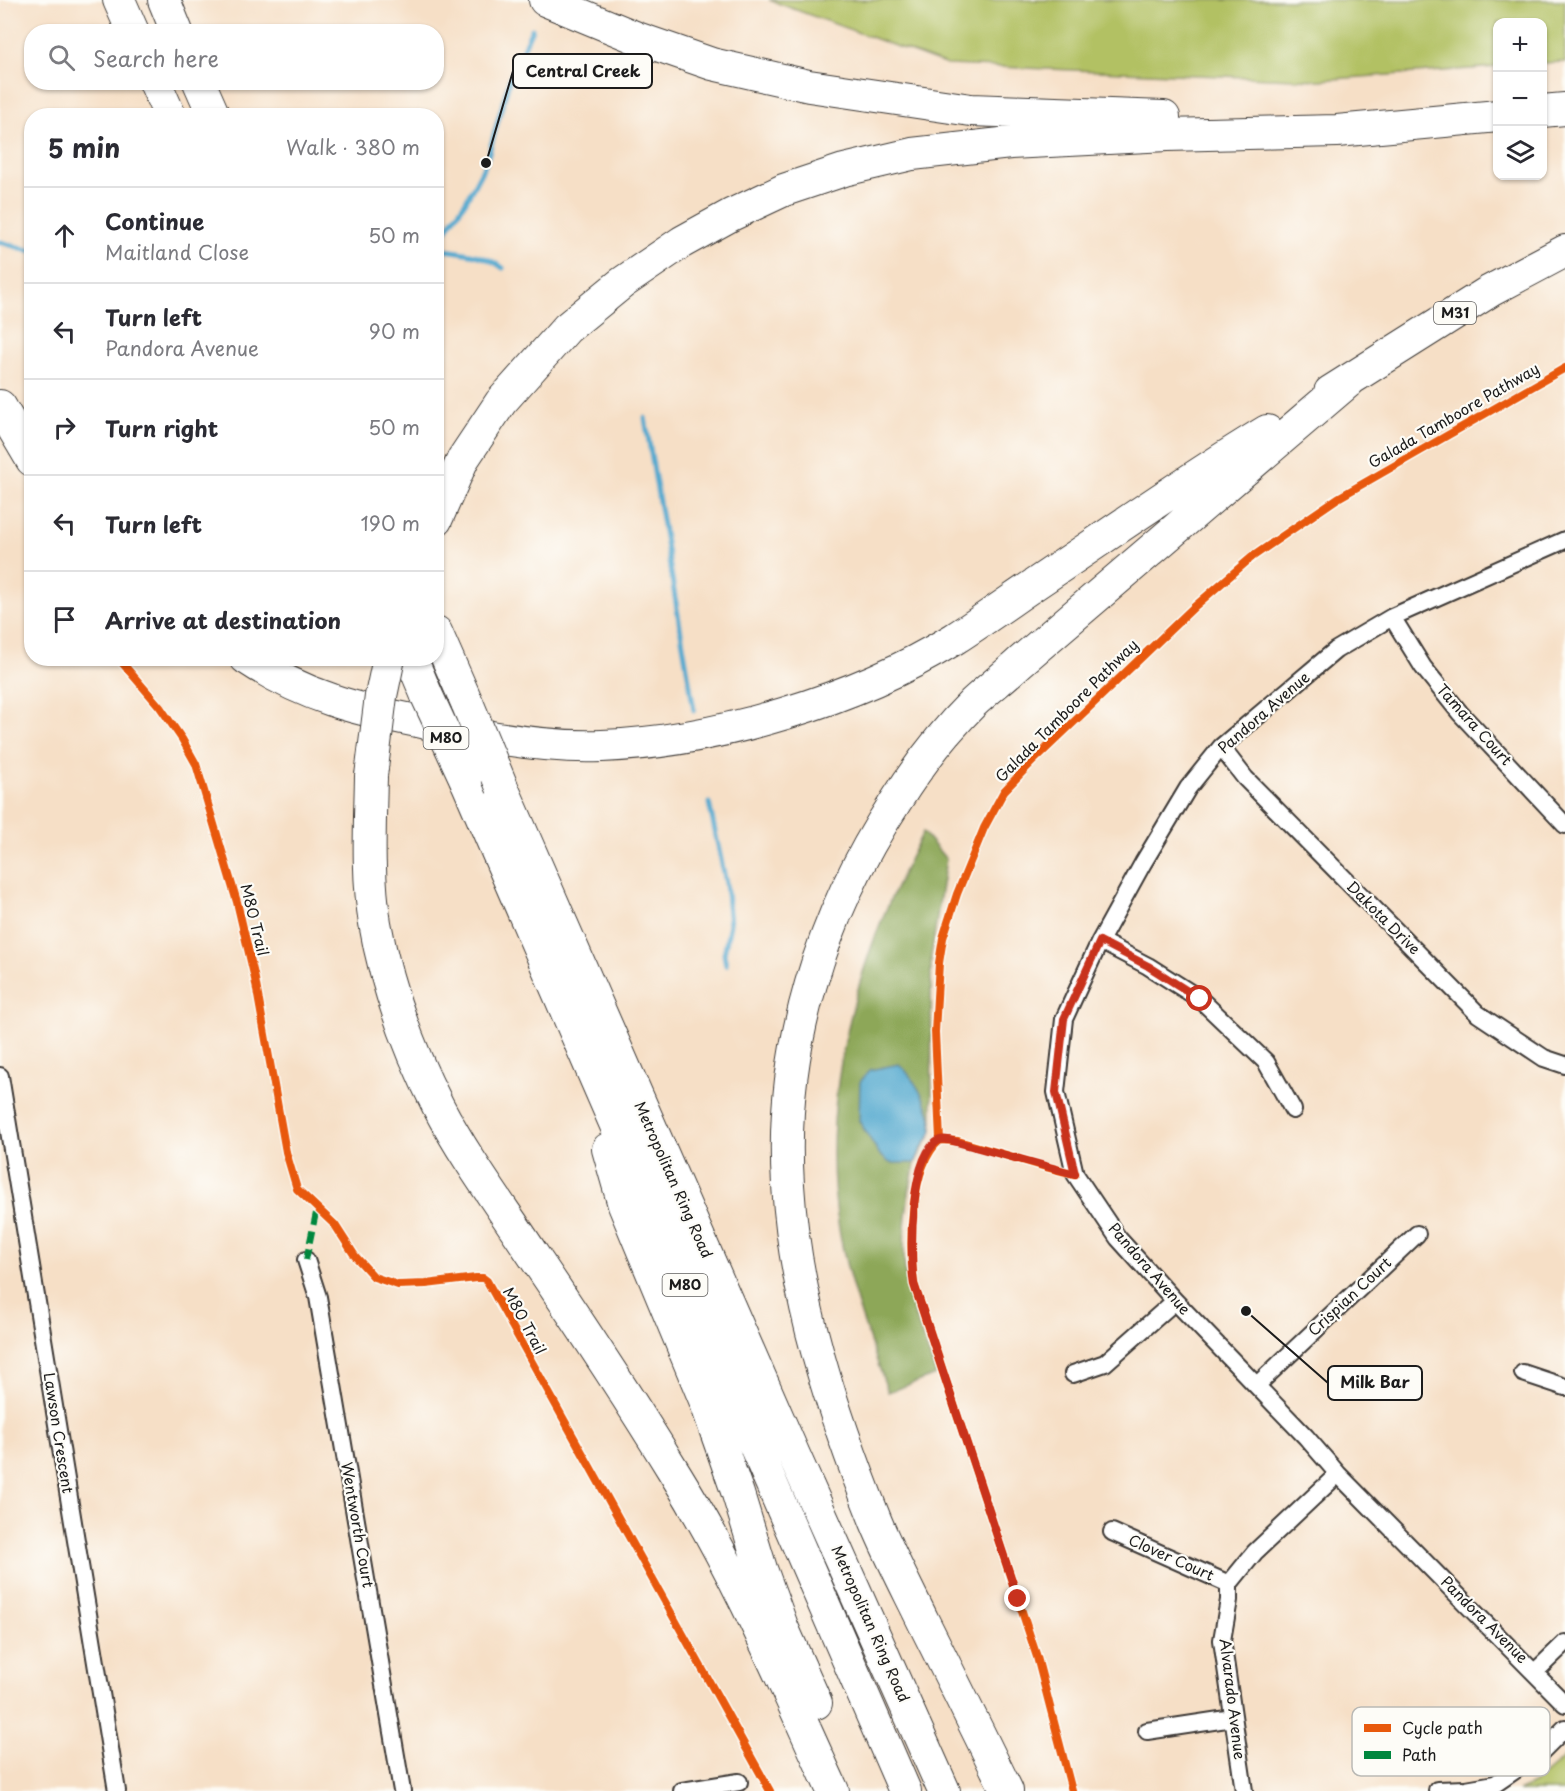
<!DOCTYPE html>
<meta charset="utf-8">
<style>
:root{--surface:#fff;--page:#f7f7f7;--text:#2b2b33;--muted:#7c7c81;--line:#e1e1e2}
body{margin:0;font-family:"Playpen Sans",sans-serif;background:var(--page);color:var(--text)}
.controls{position:absolute;right:18px;top:18px;display:grid;overflow:hidden;border-radius:12px;box-shadow:0 2px 4px #0004}
.controls button{width:54px;height:54px;display:grid;place-items:center;padding:0;border:0;border-bottom:2px solid var(--line);background:var(--surface);color:var(--text);font:30px sans-serif}
.stop{position:absolute;width:18px;height:18px;margin:-14px;border:4px solid #c8321e;border-radius:50%;background:#fff}
.stop.end{background:#c8321e;border-color:#fff;box-shadow:0 2px 6px #0008}
.list{margin:0;padding:0;list-style:none}
h2{display:flex;justify-content:space-between;align-items:center;height:78px;margin:0;padding:0 24px;font-size:26px}
h2 small{font-size:20px;font-weight:400;color:var(--muted)}
.list li{display:grid;grid-template-columns:39px 1fr auto;gap:18px;align-items:center;box-sizing:border-box;height:96px;padding:0 24px;border-top:2px solid var(--line)}
.list b{display:block;font-size:22px;white-space:nowrap}
.list p{margin:0;font-size:20px;white-space:nowrap;color:var(--muted)}
.list em{font-size:20px;font-style:normal;color:var(--muted)}
.icon{flex:none;width:33px;height:33px;fill:none;stroke:currentColor;stroke-width:2;stroke-linecap:round;stroke-linejoin:round}
.map{position:relative;flex:none;width:1565px;height:1791px;overflow:hidden}
.search{position:absolute;background:var(--surface);box-shadow:0 2px 4px #0004;left:24px;top:24px;width:420px;height:66px;display:flex;align-items:center;gap:15px;box-sizing:border-box;padding:0 21px;border-radius:24px;color:var(--muted);font-size:22px}
.panel{position:absolute;background:var(--surface);box-shadow:0 2px 4px #0004;left:24px;top:108px;width:420px;height:558px;border-radius:24px}
.map>svg:first-child{display:block}
.green{fill:#b2c163;stroke:#676e40;stroke-width:1.5}
.forest{fill:#8da759;stroke:#54623a;stroke-width:1.5}
.water{fill:#52a9cf;stroke:#376276;stroke-width:1.5}
.lines{fill:none;stroke-linecap:round;stroke-linejoin:round}
.stream{stroke:#52a9cf;stroke-width:5}
.street-casing{stroke:#3d3936;stroke-width:20}
.highway-casing{stroke:#3d3936;stroke-width:34}
.street{stroke:#fff;stroke-width:16}
.highway{stroke:#fff;stroke-width:32}
.highway-bridge-casing{stroke:#3d3936;stroke-width:34;stroke-linecap:butt}
.highway-bridge{stroke:#fff;stroke-width:32}
.quiet{stroke:#00873e;stroke-width:6;stroke-dasharray:12 6;stroke-linecap:butt}
.cycleway-casing{stroke:#fdfcf7;stroke-width:11}
.cycleway{stroke:#e8590c;stroke-width:8}
.route{stroke:#c8321e;stroke-width:8}
.labels{text-anchor:middle;stroke-width:4.5;stroke-linejoin:round;paint-order:stroke}
.shield{fill:#fdfcf7;stroke:#605f5e;stroke-width:1.5}
.shield-label{font-size:14px;font-weight:bold;fill:#1c1c1c}
.street-label{font-size:15px;fill:#1c1c1c;stroke:#fdfcf7}
.key{fill:#fdfcf7;stroke:#bab9b5;stroke-width:1.5}
.key-label{font-size:16px;fill:#1c1c1c}
.leader{fill:none;stroke:#1c1c1c;stroke-width:2}
.callout-dot{fill:#1c1c1c;stroke:#fdfcf7;stroke-width:2}
.callout{fill:#fdfcf7;stroke:#1c1c1c;stroke-width:2}
.callout-label{font-size:16px;text-anchor:middle;font-weight:bold;fill:#1c1c1c}
</style>
<div class="map">
<svg width="1565" height="1791" viewBox="0 0 1565 1791">
<rect width="100%" height="100%" fill="#fdfcf7"/>
<filter id="ink" filterUnits="userSpaceOnUse"><feTurbulence type="fractalNoise" baseFrequency=".0167" numOctaves="2"/><feDisplacementMap in="SourceGraphic" scale="12" xChannelSelector="R" yChannelSelector="G"/><feConvolveMatrix kernelMatrix="1 2 1 2 8 2 1 2 1" color-interpolation-filters="sRGB"/></filter>
<filter id="wash" filterUnits="userSpaceOnUse"><feTurbulence type="fractalNoise" baseFrequency=".008" numOctaves="4" result="noise"/><feDisplacementMap in="SourceGraphic" scale="24" xChannelSelector="R" yChannelSelector="G"/><feGaussianBlur stdDeviation="1.35" result="paint"/><feColorMatrix in="noise" values="0 0 0 0 0 0 0 0 0 0 0 0 0 0 0 0 0 1.4 0 .05"/><feComposite in="paint" operator="in"/></filter>
<g filter="url(#wash)">
<rect width="100%" height="100%" fill="#f6dfc6"/>
<!-- green -->
<path class="green" d="M769 0H1565V62L1543 63 1542 22H1498L1497 67 1320 80 947 65Z
M1565 1757V1791H1518L1533 1784Z"/>
<!-- forest -->
<path class="forest" d="M923 832 946 859 931 957 932 1129C929 1142 919 1151 915 1165 907 1195 902 1239 905 1270 908 1306 925 1341 936 1375L888 1392C870 1341 850 1289 840 1235 823 1139 839 1040 871 948 885 908 904 870 923 832Z"/>
<!-- water -->
<path class="water" d="M899 1064C913 1076 934 1111 932 1130 931 1137 927 1140 923 1146 919 1151 918 1158 915 1163H890L880 1155 859 1121 860 1082 870 1070Z"/>
<g class="lines">
<!-- stream -->
<path class="stream" d="M0 242 32 251
M436 245 466 201 486 163 510 78 532 29
M436 249C460 252 483 253 503 268
M645 418 694 710
M709 803 726 883 730 924 724 954 726 965"/>
</g>
</g>
<g filter="url(#ink)">
<g class="lines">
<defs>
<path id="street" d="M1565 540 1392 617 1336 650 1221 747 1188 788 1143 863 1100 941 1064 1019 1056 1092 1075 1174 1118 1238 1175 1301 1306 1437 1338 1474 1565 1704
M1392 617 1423 667 1460 713 1565 825
M1221 747 1245 778 1478 1014 1544 1058 1565 1065
M1100 941 1148 966 1200 999 1266 1062 1293 1110
M0 1076 117 1791
M306 1260 318 1297 402 1791
M1523 1373 1565 1387
M1073 1374 1105 1363 1175 1301
M1257 1385 1417 1234
M1112 1532 1229 1584
M1535 1672 1565 1643
M1147 1731 1233 1718
M1437 1790 1466 1789 1495 1784 1540 1753 1565 1728
M682 1791 739 1782
M1244 1791 1222 1640 1229 1600V1584L1255 1552 1338 1474"/>
<path id="highway" d="M119 0 133 32
M164 0 177 32
M545 0 637 38 712 64 809 86 971 110 1164 117
M155 82 170 116
M199 82 214 116
M1542 111 1565 109
M1330 392 1490 291 1565 251
M0 406 32 460
M436 520 463 459 501 402 567 328 622 283 682 242 731 215 784 190 844 170 912 154 1010 143 1167 135 1337 131 1498 116
M436 632 468 705
M246 658C273 676 302 690 332 700 365 712 401 717 435 725 488 738 548 748 602 746 716 742 857 699 954 639 982 621 1010 601 1038 582 1114 531 1189 478 1267 431
M411 658 427 696
M371 776C370 825 367 874 375 923 386 987 409 1049 438 1106 465 1158 501 1206 533 1255 582 1327 630 1400 676 1475 738 1575 784 1684 833 1791
M466 780 905 1791
M502 787 794 1455 944 1791
M608 1149 624 1205 705 1400 738 1494 761 1569 783 1629 816 1703
M1007 1791C980 1735 952 1679 924 1623 908 1590 890 1556 876 1522 833 1414 795 1301 788 1185 779 1048 822 914 896 801 918 766 944 732 973 703 988 689 1005 676 1020 662L1349 381"/>
</defs>
<!-- street casing -->
<use href="#street" class="street-casing"/>
<!-- highway casing -->
<use href="#highway" class="highway-casing"/>
<!-- street -->
<use href="#street" class="street"/>
<!-- highway -->
<use href="#highway" class="highway"/>
<defs>
<path id="highway-bridge" d="M427 696 466 780
M468 705 502 787
M371 776 381 696 389 658"/>
</defs>
<!-- highway-bridge casing -->
<use href="#highway-bridge" class="highway-bridge-casing"/>
<!-- highway-bridge -->
<use href="#highway-bridge" class="highway-bridge"/>
<!-- quiet -->
<path class="quiet" d="M306 1260 317 1208"/>
<defs>
<path id="cycleway" d="M118 658 160 707 182 739 196 764 237 902 255 979 286 1152 297 1189 335 1225 355 1256 374 1277 398 1285 426 1284 476 1278H483L487 1281 770 1791
M940 1140 935 1032 939 963 943 938 957 894 984 828 1004 791 1033 761 1194 607 1252 557 1338 498 1565 368
M940 1140C909 1167 909 1246 914 1284L1037 1657 1072 1791
M940 1140 958 1141 1046 1167 1075 1174"/>
</defs>
<!-- cycleway casing -->
<use href="#cycleway" class="cycleway-casing"/>
<!-- cycleway -->
<use href="#cycleway" class="cycleway"/>
</g>
</g>
<g class="lines" filter="url(#ink)">
<!-- route -->
<path class="route" d="M1018 1599 914 1284C910 1257 909 1152 940 1140 943 1139 946 1140 949 1140L1075 1174 1056 1092 1064 1019 1100 941 1148 966 1200 999"/>
</g>
<g class="labels">
<!-- shield labels -->
<g class="shield">
<rect x="1434" y="302" width="42" height="22" rx="4.5"/>
<rect x="423.5" y="727" width="45" height="22" rx="4.5"/>
<rect x="662.5" y="1274" width="45" height="22" rx="4.5"/>
</g>
<g class="shield-label">
<text x="1455" y="318">M31</text>
<text x="446" y="743">M80</text>
<text x="685" y="1290">M80</text>
</g>
<!-- street labels -->
<g class="street-label">
<text transform="translate(1454 416) rotate(-30)" y="5">Galada Tamboore Pathway</text>
<text transform="translate(1067 711) rotate(-45)" y="5">Galada Tamboore Pathway</text>
<text transform="translate(1264 713) rotate(-41)" y="5">Pandora Avenue</text>
<text transform="translate(1474 725) rotate(48)" y="5">Tamara Court</text>
<text transform="translate(1383 918) rotate(45)" y="5">Dakota Drive</text>
<text transform="translate(254 920) rotate(76)" y="5">M80 Trail</text>
<text transform="translate(673 1180) rotate(66)" y="5">Metropolitan Ring Road</text>
<text transform="translate(1149 1269) rotate(49)" y="5">Pandora Avenue</text>
<text transform="translate(1350 1297) rotate(-43)" y="5">Crispian Court</text>
<text transform="translate(524 1321) rotate(62)" y="5">M80 Trail</text>
<text transform="translate(58 1433) rotate(81)" y="5">Lawson Crescent</text>
<text transform="translate(357 1525) rotate(80)" y="5">Wentworth Court</text>
<text transform="translate(1171 1558) rotate(24)" y="5">Clover Court</text>
<text transform="translate(1484 1620) rotate(45)" y="5">Pandora Avenue</text>
<text transform="translate(870 1624) rotate(66)" y="5">Metropolitan Ring Road</text>
<text transform="translate(1232 1699) rotate(83)" y="5">Alvarado Avenue</text>
</g>
</g>
<!-- legend -->
<rect x="1352" y="1707" width="198" height="69" rx="9" class="key"/>
<rect x="1364" y="1724" width="27" height="8" fill="#e8590c"/>
<rect x="1364" y="1751" width="27" height="8" fill="#00873e"/>
<g class="key-label">
<text x="1402" y="1734">Cycle path</text>
<text x="1402" y="1761">Path</text>
</g>
<!-- callouts -->
<path class="leader" d="M486 163L513 71M1246 1311L1328 1383"/>
<g class="callout-dot">
<circle cx="486" cy="163" r="6"/>
<circle cx="1246" cy="1311" r="6"/>
</g>
<g class="callout">
<rect x="513" y="54" width="139" height="34" rx="6"/>
<rect x="1328" y="1366" width="94" height="34" rx="6"/>
</g>
<g class="callout-label">
<text x="583" y="77">Central Creek</text>
<text x="1375" y="1388">Milk Bar</text>
</g>
</svg>
<div class="controls">
<button>+</button>
<button>−</button>
<button><svg class="icon" aria-label="layers" viewBox="0 0 24 24"><path d="M12 4l9 5-9 5-9-5zM3 14l9 5 9-5"/></svg></button>
</div>
<div class="stop" style="left:1200px;top:999px"></div>
<div class="stop end" style="left:1018px;top:1599px"></div>
<div class="search"><svg class="icon" aria-label="search" viewBox="0 0 24 24"><circle cx="10" cy="10" r="6"/><path d="M15 15l6 6"/></svg>Search here</div>
<section class="panel">
<h2>5 min<small>Walk · 380 m</small></h2>
<ul class="list">
<li><svg class="icon" aria-label="ahead" viewBox="0 0 24 24"><path d="M12 20V5M6 11l6-6 6 6"/></svg><div><b>Continue</b><p>Maitland Close</p></div><em>50 m</em></li>
<li><svg class="icon" aria-label="left" viewBox="0 0 24 24"><path d="M17 20v-9H6M10 6l-5 5 5 5"/></svg><div><b>Turn left</b><p>Pandora Avenue</p></div><em>90 m</em></li>
<li><svg class="icon" aria-label="right" viewBox="0 0 24 24"><path d="M7 20v-9h11M14 6l5 5-5 5"/></svg><div><b>Turn right</b></div><em>50 m</em></li>
<li><svg class="icon" aria-label="left" viewBox="0 0 24 24"><path d="M17 20v-9H6M10 6l-5 5 5 5"/></svg><div><b>Turn left</b></div><em>190 m</em></li>
<li><svg class="icon" aria-label="arrive" viewBox="0 0 24 24"><path d="M6 21V4h12l-3 4 3 4H6"/></svg><div><b>Arrive at destination</b></div></li>
</ul>
</section>
</div>
